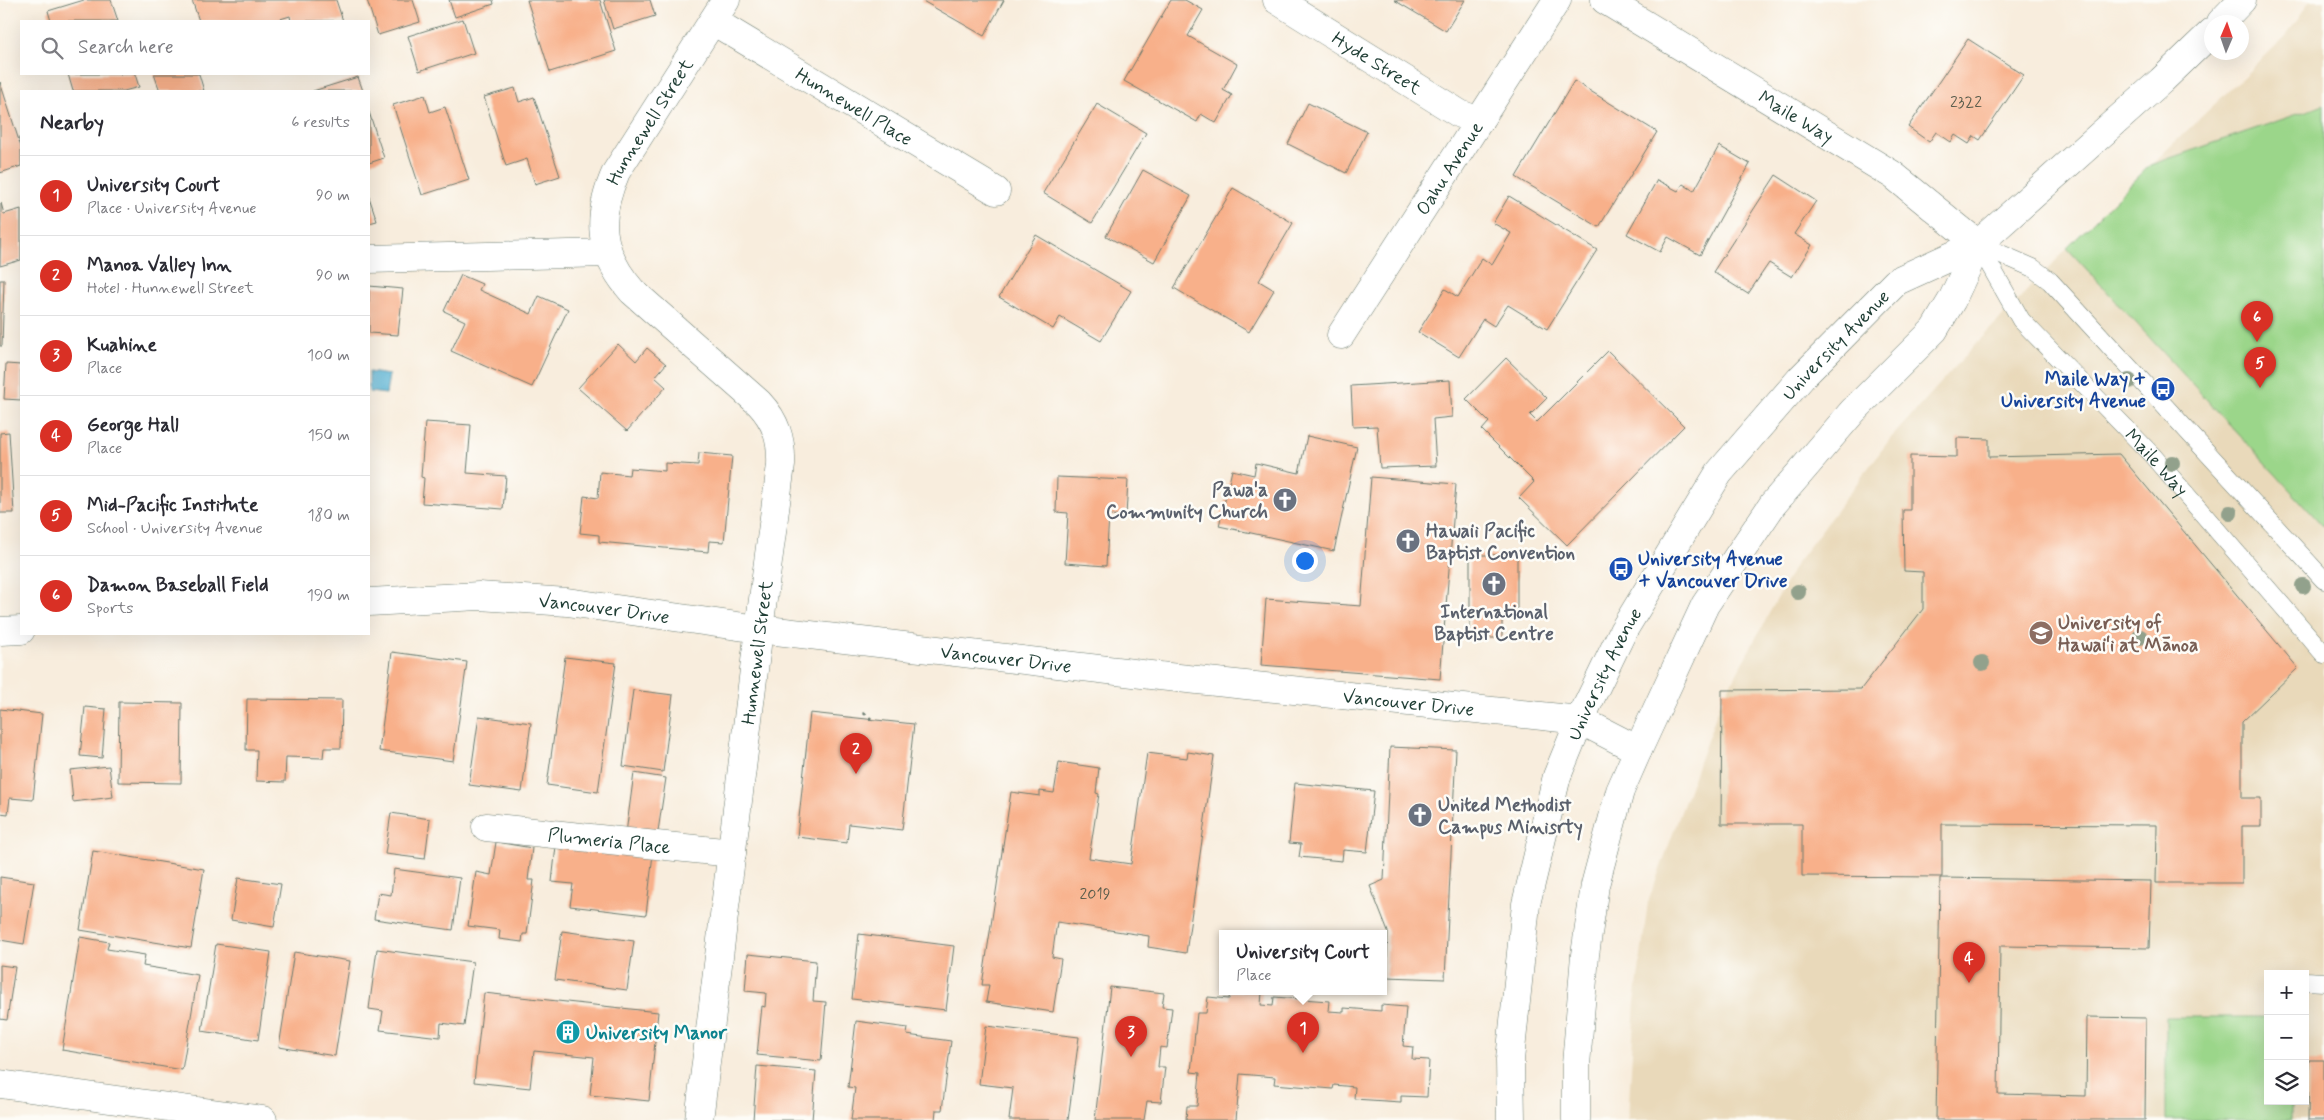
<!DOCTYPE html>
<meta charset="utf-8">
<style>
:root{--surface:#fff;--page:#f2f2f3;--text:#2b2b33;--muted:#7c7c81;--line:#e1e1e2;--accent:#d93025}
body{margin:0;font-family:Mynerve,sans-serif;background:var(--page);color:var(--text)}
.controls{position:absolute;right:15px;bottom:15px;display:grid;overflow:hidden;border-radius:0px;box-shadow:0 5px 20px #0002}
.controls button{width:45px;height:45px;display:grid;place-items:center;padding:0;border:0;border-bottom:1px solid var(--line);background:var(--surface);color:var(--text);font:25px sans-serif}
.compass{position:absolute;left:2204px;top:15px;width:45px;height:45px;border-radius:50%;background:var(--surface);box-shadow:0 5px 20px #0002;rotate:2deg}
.you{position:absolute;left:1304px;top:560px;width:18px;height:18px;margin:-12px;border:4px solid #fff;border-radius:50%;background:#1a73e8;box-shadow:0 0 0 8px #1a73e833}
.badge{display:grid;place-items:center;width:32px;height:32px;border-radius:50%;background:var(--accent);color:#fff;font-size:16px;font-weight:700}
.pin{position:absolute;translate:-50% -41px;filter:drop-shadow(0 1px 2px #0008)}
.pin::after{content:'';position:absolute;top:26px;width:18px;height:15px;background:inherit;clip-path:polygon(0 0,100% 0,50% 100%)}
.popup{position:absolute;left:1219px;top:930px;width:168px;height:65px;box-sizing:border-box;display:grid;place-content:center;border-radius:0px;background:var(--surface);filter:drop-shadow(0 1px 4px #0005);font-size:16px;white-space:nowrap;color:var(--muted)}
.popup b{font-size:19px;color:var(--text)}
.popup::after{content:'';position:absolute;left:50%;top:100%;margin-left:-10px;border:10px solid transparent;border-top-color:var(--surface)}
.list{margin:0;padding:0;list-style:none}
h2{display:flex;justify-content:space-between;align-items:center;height:65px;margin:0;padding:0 20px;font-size:21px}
h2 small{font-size:16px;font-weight:400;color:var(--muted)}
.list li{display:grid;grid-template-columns:32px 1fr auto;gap:15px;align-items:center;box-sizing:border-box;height:80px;padding:0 20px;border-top:1px solid var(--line)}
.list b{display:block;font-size:19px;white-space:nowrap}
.list p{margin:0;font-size:16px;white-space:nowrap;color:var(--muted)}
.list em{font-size:16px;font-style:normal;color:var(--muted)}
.icon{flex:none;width:28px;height:28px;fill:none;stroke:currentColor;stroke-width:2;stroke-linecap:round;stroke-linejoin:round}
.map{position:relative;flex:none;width:2324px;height:1120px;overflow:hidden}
.search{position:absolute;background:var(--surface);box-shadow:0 5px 20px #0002;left:20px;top:20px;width:350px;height:55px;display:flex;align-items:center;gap:12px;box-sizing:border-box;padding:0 18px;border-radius:0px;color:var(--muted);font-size:19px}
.panel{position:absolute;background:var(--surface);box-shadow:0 5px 20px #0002;left:20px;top:90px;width:350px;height:545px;border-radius:0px}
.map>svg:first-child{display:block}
.built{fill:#e9d9ba;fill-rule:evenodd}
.green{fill:#9bd68a;stroke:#5d8a5f}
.water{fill:#57b2d4;stroke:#3b7884}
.building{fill:#f8b08a}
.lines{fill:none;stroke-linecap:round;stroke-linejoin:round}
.lane-casing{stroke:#6b7b6f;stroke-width:19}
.street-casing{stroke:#6b7b6f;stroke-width:29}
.secondary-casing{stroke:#6b7b6f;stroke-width:29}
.path{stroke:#6b7b6f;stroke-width:3;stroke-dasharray:4 4;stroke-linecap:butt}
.lane{stroke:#fff;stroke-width:18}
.street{stroke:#fff;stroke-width:28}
.secondary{stroke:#fff;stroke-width:28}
.tree{fill:#92a18c}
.labels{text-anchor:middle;stroke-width:5;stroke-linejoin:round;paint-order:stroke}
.number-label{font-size:16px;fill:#555a4a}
.street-label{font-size:19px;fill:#1f3d34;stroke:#fdfcf7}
.transit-label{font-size:19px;font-weight:bold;fill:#164399;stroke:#fdfcf7;text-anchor:end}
.worship-label{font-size:19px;font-weight:bold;fill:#5b616d;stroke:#fdfcf7;text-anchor:start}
.education-label{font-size:19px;font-weight:bold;fill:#785e54;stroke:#fdfcf7;text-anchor:start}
.culture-label{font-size:19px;font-weight:bold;fill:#0d838f;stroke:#fdfcf7;text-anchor:start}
</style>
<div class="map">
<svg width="2324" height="1120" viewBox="0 0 2324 1120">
<rect width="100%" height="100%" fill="#fdfcf7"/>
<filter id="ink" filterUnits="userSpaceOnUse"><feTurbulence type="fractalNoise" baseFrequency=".02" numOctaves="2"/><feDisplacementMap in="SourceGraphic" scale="10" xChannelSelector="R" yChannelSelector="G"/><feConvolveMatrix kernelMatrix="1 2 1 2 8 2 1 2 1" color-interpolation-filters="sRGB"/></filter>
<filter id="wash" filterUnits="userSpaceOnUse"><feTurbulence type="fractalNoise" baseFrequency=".0096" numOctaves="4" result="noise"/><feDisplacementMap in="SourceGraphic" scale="20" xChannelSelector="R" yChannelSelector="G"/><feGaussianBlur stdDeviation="1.12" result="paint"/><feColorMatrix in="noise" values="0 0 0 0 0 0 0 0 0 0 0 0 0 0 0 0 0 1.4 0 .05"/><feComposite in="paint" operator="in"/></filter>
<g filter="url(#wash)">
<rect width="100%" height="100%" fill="#f8eddd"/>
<!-- built -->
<path class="built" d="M2310 0H2324V1120H1628L1635 1002 1648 902 1721 702 1796 564 1890 439 1974 346 2108 206 2287 35ZM2268 974H2305V1101H2268Z"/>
<!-- green -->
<path class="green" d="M2324 105V527L2067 248 2150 165Z
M2166 1017H2268V1101H2291V1120H2166Z"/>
<!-- water -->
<path class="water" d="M369 372 389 375 386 394 369 392Z"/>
<g id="blocks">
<!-- building -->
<path class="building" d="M84 0H111L118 21H51L48 11Z
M192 0H336L343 21H291L290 16 274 21H199Z
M367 0H413L420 22 378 35Z
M449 0H493L494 4 455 17Z
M527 0H600L616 51 550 72Z
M604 0H650L655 16 613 29Z
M921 0H1004L984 36Z
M1171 0H1185L1203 10 1188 36 1237 64 1223 90 1232 95 1216 123 1201 114 1197 122 1124 81Z
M1394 0H1465L1446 31Z
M463 19 474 53 419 71 408 36Z
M1968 39 2024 75 1980 140 1974 136 1969 144 1955 135 1951 142 1936 132 1929 142 1908 127Z
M68 74H135L139 87 124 91H73Z
M154 74H199L204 91H160Z
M358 77 363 91H313Z
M1574 81 1657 132 1599 227 1516 177Z
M0 82 21 147V166L0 173Z
M515 88 519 102 534 97 560 176 535 184 527 159 506 166 484 97Z
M425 95 430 112 445 107 469 180 422 195 393 105Z
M1308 103 1367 132 1346 173 1288 144Z
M1097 104 1146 133 1092 223 1043 193Z
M369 112 384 158 369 163Z
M1719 146 1750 164 1700 255 1668 237 1660 252 1627 234 1657 180 1678 191 1683 184 1694 191Z
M1143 170 1191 196 1154 262 1106 236Z
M1776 175 1816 201 1794 234 1812 245 1792 277 1769 263 1748 294 1713 272Z
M1233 188 1293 223 1259 281 1274 290 1249 332 1174 288Z
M1509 196 1597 250 1547 329 1508 305 1494 326 1483 319 1459 357 1418 332 1445 289 1458 297 1482 258 1492 265 1511 233 1493 223Z
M369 197 377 221 369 223Z
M1 203 4 214 21 209V260L0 266Z
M1036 235 1131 291 1101 341 1060 317 1053 329 999 297Z
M461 275 482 284 479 290 531 314 539 296 568 309 532 387 451 351 465 321 444 311Z
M0 280H4L2 346H0Z
M369 286 403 289 398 335 369 333Z
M618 344 636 361 647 348 666 364 655 377 666 387 627 431 578 388Z
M1608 351 1684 426 1567 545 1519 498 1534 482 1482 430 1489 422 1466 399 1506 358 1547 398 1530 415 1537 422Z
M6 364 21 365V400L4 399Z
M1450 380 1452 417 1433 419 1436 466 1380 468 1377 426 1353 427 1351 386Z
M425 422 471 425 467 473 506 476 503 509 422 503 424 478 421 477Z
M9 432 14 513H0V433Z
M1307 436 1357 447 1334 551 1219 526 1232 470 1254 475 1256 463 1299 473Z
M1957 438 1989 439V457L2119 454 2298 668 2242 722V798H2261V826H2242V883H2156L2157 825 1942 824V877L1802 876V824H1721L1722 690 1861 689 1923 609V572L1904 571 1903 510H1910V456L1957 457Z
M699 453 732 456 724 542 709 541 708 552 599 542V535L580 533 584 496 598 498 600 472 629 475 630 468 665 471V463L698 465Z
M1057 477 1128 480 1126 516 1109 515 1106 566 1065 563 1068 513 1056 512Z
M1371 477 1456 484 1440 679 1261 665 1266 599 1361 606Z
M1470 555H1517V612L1502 613V638H1470Z
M392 652 467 662 453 761 379 751Z
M565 657 616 663 598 792 547 785Z
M633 690 673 695 663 772 623 766Z
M247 699 342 700 341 748H324L323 758 286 757 285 782 256 781 257 750H246Z
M119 702 182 703 181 783 118 782Z
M85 707 106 709 102 758 80 756Z
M0 709 42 714 33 800 10 798 8 814 0 813Z
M810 713 914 724 902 830 849 824 847 843 797 837Z
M479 716 531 723 522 792 469 785Z
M1390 747 1456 750 1445 979 1386 977 1388 932 1370 886 1384 880Z
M1188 752 1214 756 1186 953 1148 947 1149 936 1057 922 1052 957 1061 959 1053 1012 986 1002 989 985H982L1011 792 1040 796V791L1054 793 1059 762 1099 768 1096 793 1099 794 1089 858 1131 864 1147 753 1187 758Z
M109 766 113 797 73 802 70 770Z
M634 773 666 778 657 838 626 833Z
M1295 783 1374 791 1367 852 1343 850 1342 861 1299 857 1301 844 1289 843Z
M391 813 430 819 425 859 385 854Z
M496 842 532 848 528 880H534L527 934H523L522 942 499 939 500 930 468 926 476 872 491 875Z
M654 845 646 915 570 906 573 884 552 882 556 846Z
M93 851 204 869 191 948 80 930Z
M394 869 460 878 453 930 374 919 378 893 391 895Z
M0 877 34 882 24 944 0 940Z
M238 878 281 884 274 927 231 920Z
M1940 878 2151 881 2149 948 2000 946 1998 1094 2086 1096 2087 1017 2146 1018 2145 1120H1936Z
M562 931 634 941 627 990 555 980Z
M859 934 954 946 946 1010 852 999Z
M80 937 109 942 107 949 145 955 143 966 198 975 182 1070 62 1050Z
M216 944 271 952 258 1040 202 1031Z
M377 949 473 962 464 1026 441 1023 440 1037 380 1030 383 1011 369 1009Z
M294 952 350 961 335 1056 279 1047Z
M748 954 816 961 813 1001 826 1002 821 1061 757 1055 762 1006 765 1007 766 993 745 991Z
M0 965 15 967 7 1020 0 1019Z
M1110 987 1164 993 1162 1007 1172 1008 1167 1048 1160 1047 1158 1067H1165L1161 1102 1147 1101 1144 1120H1095Z
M1230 992H1262L1261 1005 1273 1006 1274 997 1329 1001 1328 1011 1344 1012V1008L1381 1011V1005L1406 1007 1403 1046 1413 1047 1412 1059 1429 1060 1427 1097 1401 1096V1102L1354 1099 1355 1087 1334 1085 1333 1089 1274 1084 1275 1077 1240 1074 1236 1120H1186L1187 1106H1197L1200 1073 1191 1072 1197 1013H1206L1208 997 1229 999Z
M484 993 658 1012 649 1101 590 1095 594 1057 534 1051 530 1088 474 1082Z
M856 1021 908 1028 907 1035 951 1041 942 1110H936L935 1120H851L855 1088 848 1087Z
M986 1026 1079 1037 1068 1120H1009L1013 1088 979 1084Z
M2309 1060H2324V1120H2308Z
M757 1066 816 1071 812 1120H753Z"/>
</g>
</g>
<g filter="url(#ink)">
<use href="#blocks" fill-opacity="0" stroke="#6b7b6f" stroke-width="1"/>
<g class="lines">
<defs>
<g id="lane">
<path id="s1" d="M1978 244 2021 320 2152 455 2324 654"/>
<path d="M1978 244 2033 268 2050 281 2324 580"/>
<path d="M2305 981 2324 982"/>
</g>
<g id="street">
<path id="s2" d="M1277 0 1460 114 1479 121"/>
<path id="s3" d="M713 21 996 191"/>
<path d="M369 259 607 253"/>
<path id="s4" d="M1341 335 1557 0"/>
<path id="s5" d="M369 602 479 596 567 602 759 629 1159 676 1580 720 1638 750"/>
<path d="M0 631 21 630"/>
<path id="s6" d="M486 827 732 853"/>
<path d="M0 1084 263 1120"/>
<path id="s7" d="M699 1120 759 629 781 465C782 440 776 421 759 403L632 291C598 252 596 217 616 172L726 0"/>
</g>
<g id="secondary">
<path id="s8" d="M1605 0 1893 175 1978 244"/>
<path d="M2221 22 2242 0"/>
<path id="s9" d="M1511 1120 1510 1060 1526 904 1557 776 1580 720 1623 631 1719 473 1802 377 1897 281 1978 244 2161 81 2212 32"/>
<path d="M1576 1120V1065L1585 955 1595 885 1620 791 1638 750 1705 605 1773 504 1853 411 1934 330 1952 300 1978 244"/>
</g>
</defs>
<!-- lane casing -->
<use href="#lane" class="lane-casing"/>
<!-- street casing -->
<use href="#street" class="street-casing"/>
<!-- secondary casing -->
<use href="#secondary" class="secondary-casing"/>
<!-- path -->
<path class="path" d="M863 712 871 719"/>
<!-- lane -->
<use href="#lane" class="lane"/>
<!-- street -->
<use href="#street" class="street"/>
<!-- secondary -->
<use href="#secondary" class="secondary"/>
</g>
<!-- trees -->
<g class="tree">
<circle cx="2129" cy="381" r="8"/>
<circle cx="2172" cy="463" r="8"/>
<circle cx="2230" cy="513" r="8"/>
<circle cx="2303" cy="586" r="8"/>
<circle cx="1798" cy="592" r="8"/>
<circle cx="2140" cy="637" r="8"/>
<circle cx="1982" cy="663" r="8"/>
</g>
</g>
<!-- icons -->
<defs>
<symbol id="bus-disc" viewBox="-11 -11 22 22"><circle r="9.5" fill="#1a4fb4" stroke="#fdfcf7"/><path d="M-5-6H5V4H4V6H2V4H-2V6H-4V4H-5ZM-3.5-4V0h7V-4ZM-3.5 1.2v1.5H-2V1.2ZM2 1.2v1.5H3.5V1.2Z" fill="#fff"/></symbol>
<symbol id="church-disc" viewBox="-11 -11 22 22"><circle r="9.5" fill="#6b7280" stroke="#fdfcf7"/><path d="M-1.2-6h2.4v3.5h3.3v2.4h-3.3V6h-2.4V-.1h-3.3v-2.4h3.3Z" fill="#fff"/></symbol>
<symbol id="university-disc" viewBox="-11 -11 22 22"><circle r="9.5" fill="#8d6e63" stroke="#fdfcf7"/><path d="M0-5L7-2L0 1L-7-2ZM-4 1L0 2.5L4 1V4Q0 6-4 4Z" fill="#fff"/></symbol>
<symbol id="building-disc" viewBox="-11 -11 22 22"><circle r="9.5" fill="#0f9aa8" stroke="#fdfcf7"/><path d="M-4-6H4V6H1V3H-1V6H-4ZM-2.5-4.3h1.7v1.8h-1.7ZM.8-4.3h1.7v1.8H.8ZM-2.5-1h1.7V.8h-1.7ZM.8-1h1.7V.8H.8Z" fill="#fff"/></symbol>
</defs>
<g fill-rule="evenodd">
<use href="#bus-disc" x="2149" y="375" width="28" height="28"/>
<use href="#church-disc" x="1271" y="486" width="28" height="28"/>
<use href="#church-disc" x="1394" y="527" width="28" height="28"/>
<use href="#bus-disc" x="1607" y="555" width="28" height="28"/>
<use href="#church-disc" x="1480" y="570" width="28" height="28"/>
<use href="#university-disc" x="2027" y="619" width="28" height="28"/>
<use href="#church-disc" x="1406" y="801" width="28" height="28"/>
<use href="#building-disc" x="554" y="1018" width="28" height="28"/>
</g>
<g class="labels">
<!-- number labels -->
<g class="number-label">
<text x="1966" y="107">2322</text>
<text x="1095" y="899">2019</text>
</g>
<!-- street labels -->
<g class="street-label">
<text dy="7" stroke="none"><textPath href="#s2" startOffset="118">Hyde Street</textPath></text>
<text dy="7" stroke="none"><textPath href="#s3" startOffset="165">Hunnewell Place</textPath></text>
<text dy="7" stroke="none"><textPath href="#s8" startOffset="224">Maile Way</textPath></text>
<text dy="7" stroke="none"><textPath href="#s7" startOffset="1086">Hunnewell Street</textPath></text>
<text dy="7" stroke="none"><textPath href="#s4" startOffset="199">Oahu Avenue</textPath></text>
<text dy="7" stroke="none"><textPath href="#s9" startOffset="866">University Avenue</textPath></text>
<text dy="7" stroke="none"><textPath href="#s1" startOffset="284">Maile Way</textPath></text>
<text dy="7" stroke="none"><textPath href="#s5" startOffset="236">Vancouver Drive</textPath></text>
<text dy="7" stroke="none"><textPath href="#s7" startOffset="471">Hunnewell Street</textPath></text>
<text dy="7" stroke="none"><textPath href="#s5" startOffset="641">Vancouver Drive</textPath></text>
<text dy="7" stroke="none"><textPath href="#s9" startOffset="461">University Avenue</textPath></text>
<text dy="7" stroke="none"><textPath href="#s5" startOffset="1046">Vancouver Drive</textPath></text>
<text dy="7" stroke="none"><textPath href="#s6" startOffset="124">Plumeria Place</textPath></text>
</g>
<!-- transit labels -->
<g class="transit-label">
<text x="2146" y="385">Maile Way +<tspan x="2146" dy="22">University Avenue</tspan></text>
<text x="1638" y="565" text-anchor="start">University Avenue<tspan x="1638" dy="22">+ Vancouver Drive</tspan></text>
</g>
<!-- worship labels -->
<g class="worship-label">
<text x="1268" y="496" text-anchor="end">Pawa'a<tspan x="1268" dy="22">Community Church</tspan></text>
<text x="1426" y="537">Hawaii Pacific<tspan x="1426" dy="22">Baptist Convention</tspan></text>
<text x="1494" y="618" text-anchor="middle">International<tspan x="1494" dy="22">Baptist Centre</tspan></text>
<text x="1438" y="811">United Methodist<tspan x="1438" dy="22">Campus Minisrty</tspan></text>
</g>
<!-- education labels -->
<g class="education-label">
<text x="2058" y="629">University of<tspan x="2058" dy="22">Hawaiʻi at Mānoa</tspan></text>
</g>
<!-- culture labels -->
<g class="culture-label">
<text x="586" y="1039">University Manor</text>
</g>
</g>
</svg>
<div class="controls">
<button>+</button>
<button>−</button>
<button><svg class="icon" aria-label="layers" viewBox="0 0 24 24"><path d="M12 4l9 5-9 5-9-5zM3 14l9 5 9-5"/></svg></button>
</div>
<svg class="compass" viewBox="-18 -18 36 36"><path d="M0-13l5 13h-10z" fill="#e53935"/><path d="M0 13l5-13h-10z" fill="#7c7c81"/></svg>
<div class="you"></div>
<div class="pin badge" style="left:1303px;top:1053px">1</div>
<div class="popup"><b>University Court</b>Place</div>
<div class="pin badge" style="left:856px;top:774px">2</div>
<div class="pin badge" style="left:1131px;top:1057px">3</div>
<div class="pin badge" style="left:1969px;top:983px">4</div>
<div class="pin badge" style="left:2260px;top:388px">5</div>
<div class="pin badge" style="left:2257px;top:342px">6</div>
<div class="search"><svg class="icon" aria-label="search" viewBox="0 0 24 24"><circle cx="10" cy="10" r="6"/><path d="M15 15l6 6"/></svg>Search here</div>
<section class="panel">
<h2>Nearby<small>6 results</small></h2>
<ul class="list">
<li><span class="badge">1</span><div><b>University Court</b><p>Place · University Avenue</p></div><em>90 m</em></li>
<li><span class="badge">2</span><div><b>Manoa Valley Inn</b><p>Hotel · Hunnewell Street</p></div><em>90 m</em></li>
<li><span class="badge">3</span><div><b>Kuahine</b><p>Place</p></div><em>100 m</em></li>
<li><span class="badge">4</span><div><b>George Hall</b><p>Place</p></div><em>150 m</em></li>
<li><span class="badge">5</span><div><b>Mid-Pacific Institute</b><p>School · University Avenue</p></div><em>180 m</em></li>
<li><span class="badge">6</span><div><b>Damon Baseball Field</b><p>Sports</p></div><em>190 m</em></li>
</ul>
</section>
</div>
